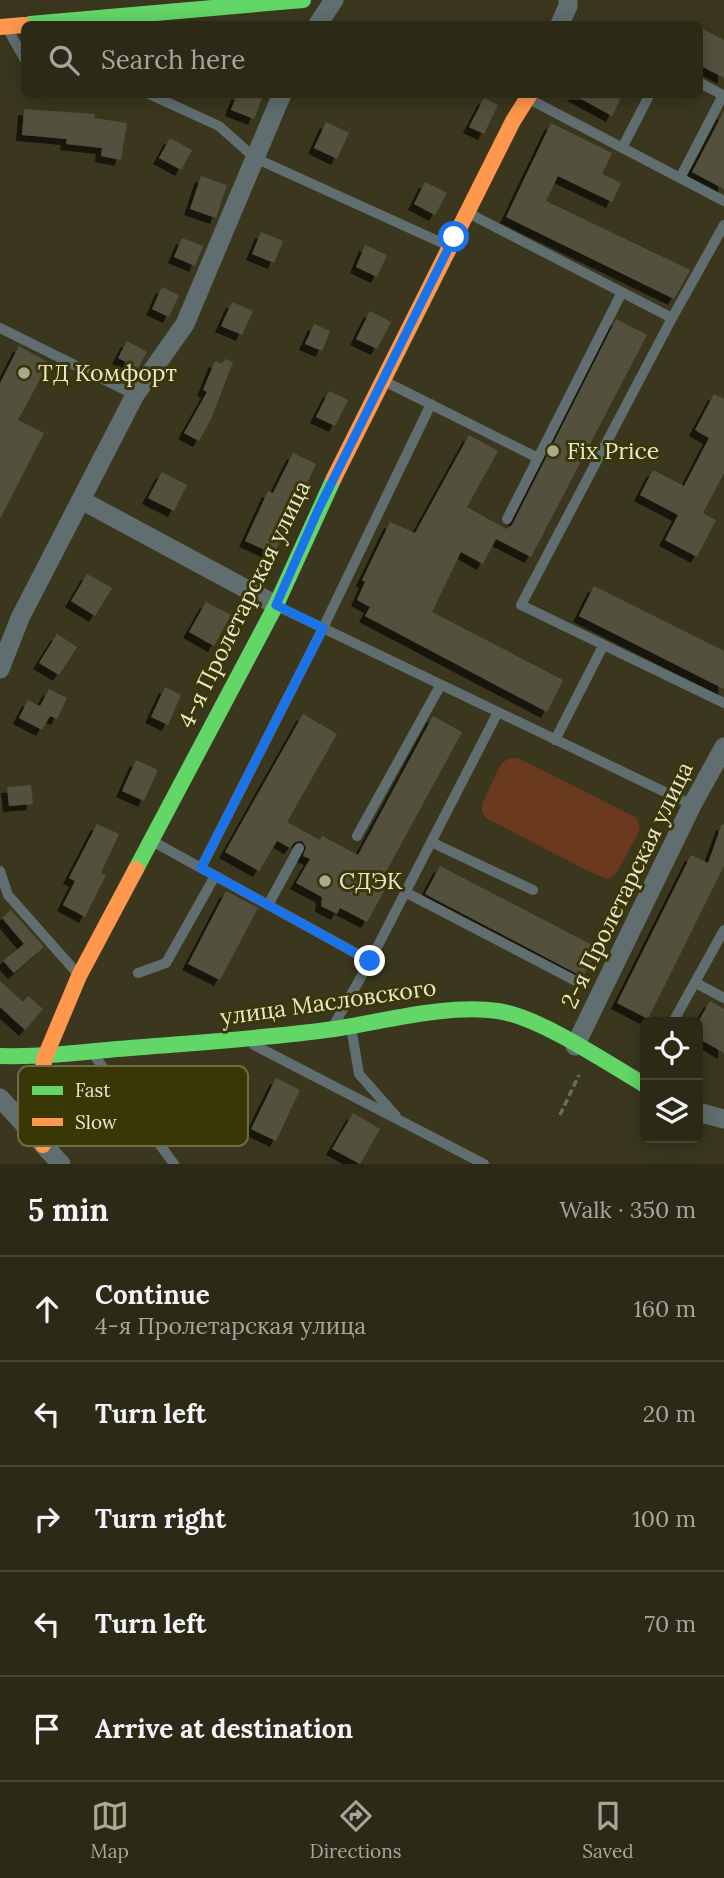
<!DOCTYPE html>
<meta charset="utf-8">
<style>
:root{--surface:#2c2916;--page:#34311f;--text:#f1f3f6;--muted:#a6a6a1;--line:#484535;--accent:#aba990}
body{margin:0;font-family:Lora,serif;background:var(--page);color:var(--text)}
.controls{position:absolute;right:21px;bottom:21px;display:grid;overflow:hidden;border-radius:10px;box-shadow:0 4px 18px #0003}
.controls button{width:63px;height:63px;display:grid;place-items:center;padding:0;border:0;border-bottom:2px solid var(--line);background:var(--surface);color:var(--text);font:35px sans-serif}
.stop{position:absolute;width:21px;height:21px;margin:-16px;border:5px solid #1a73e8;border-radius:50%;background:#fff}
.stop.end{background:#1a73e8;border-color:#fff;box-shadow:0 2px 7px #0008}
.list{margin:0;padding:0;list-style:none}
h2{display:flex;justify-content:space-between;align-items:center;height:91px;margin:0;padding:0 28px;font-size:30px}
h2 small{font-size:23px;font-weight:400;color:var(--muted)}
.list li{display:grid;grid-template-columns:46px 1fr auto;gap:21px;align-items:center;box-sizing:border-box;height:105px;padding:0 28px;border-top:2px solid var(--line)}
.list b{display:block;font-size:26px;white-space:nowrap}
.list p{margin:0;font-size:23px;white-space:nowrap;color:var(--muted)}
.list em{font-size:23px;font-style:normal;color:var(--muted)}
.icon{flex:none;width:38px;height:38px;fill:none;stroke:currentColor;stroke-width:2;stroke-linecap:round;stroke-linejoin:round}
.map{position:relative;flex:none;width:724px;height:1164px;overflow:hidden}
.search{position:absolute;background:var(--surface);box-shadow:0 4px 18px #0003;left:21px;right:21px;top:21px;height:77px;display:flex;align-items:center;gap:18px;box-sizing:border-box;padding:0 24px;border-radius:10px;color:var(--muted);font-size:26px}
.sheet{height:616px;background:var(--surface)}
nav{display:flex;justify-content:space-around;align-items:center;box-sizing:border-box;height:98px;border-top:2px solid var(--line);background:var(--surface);font-size:19px;color:var(--muted)}
nav a{display:grid;justify-items:center;gap:4px}
nav .on{color:var(--accent)}
.map>svg:first-child{display:block}
.green{fill:#6b391e}
.building{fill:#53513d;filter:url(#shadow)}
.lines{fill:none;stroke-linecap:round;stroke-linejoin:round}
.path{stroke:#676d65;stroke-width:3.5;stroke-dasharray:7 3.5;stroke-linecap:butt}
.lane{stroke:#606e70;stroke-width:10}
.street{stroke:#606e70;stroke-width:19}
.fast{stroke:#63d668;stroke-width:16}
.slow{stroke:#ff974d;stroke-width:16}
.route{stroke:#1a73e8;stroke-width:9}
.poi-dot{fill:#aba990;stroke:#3a3706;stroke-width:2.5}
.labels{text-anchor:middle;stroke-width:6;stroke-linejoin:round;paint-order:stroke}
.poi-label{font-size:23px;fill:#e8e6ce;stroke:#3a3706;text-anchor:start}
.street-label{font-size:23px;fill:#e8e6ce;stroke:#3a3706}
.key{fill:#3a3706;stroke:#6e6c42;stroke-width:2}
.key-label{font-size:19px;fill:#e8e6ce}
</style>
<div class="map">
<svg width="724" height="1164" viewBox="0 0 724 1164">
<defs>
<filter id="shadow"><feDropShadow dx="-6" dy="6" stdDeviation="0" flood-color="#0009"/></filter>
</defs>
<rect width="100%" height="100%" fill="#3a371e"/>
<!-- green -->
<path class="green" d="M518 758 637 818 640 830 616 874 608 879 592 873 486 818 482 812V804L501 764 508 759Z"/>
<!-- building -->
<path class="building" d="M699 27 724 40V78L699 65Z
M237 94H254L262 98 254 119 231 110Z
M572 94H623L612 116Z
M484 98 498 105 484 134 469 127Z
M24 109 95 114 94 118 127 123 121 160 101 156 102 148 66 144 67 139 22 135Z
M724 111V189L692 172Z
M326 122 349 133 337 159 314 148Z
M551 123 612 153 602 174 621 183 612 202 558 176 546 201 690 270 674 299 506 217Z
M170 138 192 150 181 170 159 158Z
M201 176 227 185 216 218 190 209Z
M425 182 447 193 435 215 414 204Z
M261 232 283 241 274 263 252 254Z
M182 238 203 246 195 266 174 257Z
M365 245 387 255 377 277 356 267Z
M162 287 179 295 169 317 152 309Z
M232 302 253 311 242 335 221 326Z
M370 311 391 322 377 349 356 339Z
M616 319 647 335 531 557 496 539 483 564 461 552 432 612 563 680 547 712 365 616 370 607 357 600 365 582 362 580 390 522 415 533 469 435 498 451 467 507 506 529 512 525Z
M314 324 330 331 322 351 305 344Z
M127 341 147 352 138 368 118 358Z
M19 346 49 363 18 420 44 433 0 519V383Z
M225 359 233 362 211 419 199 441 184 433 207 392 203 390 215 361 222 364Z
M329 391 348 400 335 426 316 417Z
M714 394 724 399V473L703 513 716 520 697 557 665 540 678 515 640 495 653 470 684 486 709 438 695 430Z
M293 453 316 464 274 554 245 541 268 491 273 493Z
M162 472 187 485 174 511 148 498Z
M87 574 112 588 95 616 71 601Z
M594 586 724 651V689L579 616Z
M206 602 231 615 214 646 189 632Z
M57 634 77 647 59 675 39 663Z
M165 687 181 695 168 725 151 717Z
M49 689 67 698 57 719 50 716 42 730 19 718 28 700 40 706Z
M303 714 337 734 287 822 320 840 322 836 358 855 433 716 462 732 382 879 389 882 367 922 340 908 337 914 321 906 322 897 296 883 310 859 303 856 306 847 302 841 295 842 290 848 277 841 259 871 225 852Z
M136 760 158 770 144 801 122 791Z
M31 785 33 804 9 806 7 787Z
M97 824 119 834 101 873 106 875 85 917 63 905 75 881 69 878Z
M722 824 724 825V866L648 1019 617 1003 691 855 708 863Z
M440 866 598 948 583 977 425 894Z
M226 891 258 908 220 980 188 964Z
M11 910 44 947 14 973 3 961 24 944 2 918Z
M0 981 23 1002 28 996 43 1009 25 1030 0 1007Z
M710 1001 724 1009V1053L698 1038V1022Z
M276 1078 300 1090 276 1141 251 1129Z
M353 1113 380 1129 360 1164 332 1149Z"/>
<g class="lines">
<!-- path -->
<path class="path" d="M560 1115 579 1075"/>
<!-- lane -->
<path class="lane" d="M7 28 24 58
M149 94 219 126 255 158 449 246
M529 99 724 201
M622 148 650 94
M680 178 723 95 700 83
M470 214 672 318
M724 225 672 318 521 605 724 703
M0 328 135 395
M386 382 538 458 622 292
M507 519 538 458
M279 607 692 805
M555 740 603 646
M357 836 440 686
M152 841 370 961 498 712
M431 842 533 890
M201 868 323 628 431 404
M0 871 8 895 77 973
M405 892 574 980
M268 905 299 848
M138 973 166 963 215 876
M696 983 724 998
M673 1022 724 930
M334 1025 370 961
M351 1027 359 1074 396 1116
M254 1045 484 1164
M94 1055 174 1164"/>
<!-- street -->
<path class="street" d="M318 24 334 0
M560 24 568 6V0
M81 500 276 605
M0 669 20 618 135 395 185 324 282 94
M575 1046 692 805 724 747
M0 1098 61 1164
M698 1112 724 1119"/>
<!-- fast -->
<path class="fast" d="M30 24 303 0
M136 869 276 605 334 478
M0 1056C42 1057 76 1053 117 1049 189 1043 262 1039 334 1029 386 1021 446 1004 498 1011 540 1017 607 1063 645 1085"/>
<!-- slow -->
<path class="slow" d="M0 27 24 25
M334 478 513 121 530 94
M43 1145 35 1107 45 1057 79 976 136 869"/>
</g>
<g class="lines">
<!-- route -->
<path class="route" d="M370 961 201 868 323 628 276 605 319 508 454 237"/>
</g>
<!-- markers -->
<g class="poi-dot">
<circle cx="24" cy="373" r="7"/>
<circle cx="553" cy="451" r="7"/>
<circle cx="325" cy="881" r="7"/>
</g>
<g class="labels">
<!-- poi labels -->
<g class="poi-label">
<text x="38" y="381">ТД Комфорт</text>
<text x="567" y="459">Fix Price</text>
<text x="339" y="889">СДЭК</text>
</g>
<!-- street labels -->
<g class="street-label">
<text transform="translate(244 604) rotate(-64)" y="8">4-я Пролетарская улица</text>
<text transform="translate(627 885) rotate(-64)" y="8">2-я Пролетарская улица</text>
<text transform="translate(328 1002) rotate(-8)" y="8">улица Масловского</text>
</g>
</g>
<!-- legend -->
<rect x="18" y="1066" width="230" height="80" rx="10" class="key"/>
<rect x="32" y="1086" width="31" height="9" fill="#63d668"/>
<rect x="32" y="1118" width="31" height="8" fill="#ff974d"/>
<g class="key-label">
<text x="75" y="1097">Fast</text>
<text x="75" y="1129">Slow</text>
</g>
</svg>
<div class="controls">
<button><svg class="icon" aria-label="locate" viewBox="0 0 24 24"><circle cx="12" cy="12" r="6"/><path d="M12 2v4M12 18v4M2 12h4M18 12h4"/></svg></button>
<button><svg class="icon" aria-label="layers" viewBox="0 0 24 24"><path d="M12 4l9 5-9 5-9-5zM3 14l9 5 9-5"/></svg></button>
</div>
<div class="stop" style="left:454px;top:237px"></div>
<div class="stop end" style="left:370px;top:961px"></div>
<div class="search"><svg class="icon" aria-label="search" viewBox="0 0 24 24"><circle cx="10" cy="10" r="6"/><path d="M15 15l6 6"/></svg>Search here</div>
</div>
<section class="sheet">
<h2>5 min<small>Walk · 350 m</small></h2>
<ul class="list">
<li><svg class="icon" aria-label="ahead" viewBox="0 0 24 24"><path d="M12 20V5M6 11l6-6 6 6"/></svg><div><b>Continue</b><p>4-я Пролетарская улица</p></div><em>160 m</em></li>
<li><svg class="icon" aria-label="left" viewBox="0 0 24 24"><path d="M17 20v-9H6M10 6l-5 5 5 5"/></svg><div><b>Turn left</b></div><em>20 m</em></li>
<li><svg class="icon" aria-label="right" viewBox="0 0 24 24"><path d="M7 20v-9h11M14 6l5 5-5 5"/></svg><div><b>Turn right</b></div><em>100 m</em></li>
<li><svg class="icon" aria-label="left" viewBox="0 0 24 24"><path d="M17 20v-9H6M10 6l-5 5 5 5"/></svg><div><b>Turn left</b></div><em>70 m</em></li>
<li><svg class="icon" aria-label="arrive" viewBox="0 0 24 24"><path d="M6 21V4h12l-3 4 3 4H6"/></svg><div><b>Arrive at destination</b></div></li>
</ul>
</section>
<nav>
<a class="on"><svg class="icon" aria-label="map" viewBox="0 0 24 24"><path d="M3 6l6-2 6 2 6-2v14l-6 2-6-2-6 2zM9 4v14M15 6v14"/></svg>Map</a>
<a><svg class="icon" aria-label="directions" viewBox="0 0 24 24"><path d="M12 3l9 9-9 9-9-9zM9 14v-3h6M13 9l2 2-2 2"/></svg>Directions</a>
<a><svg class="icon" aria-label="saved" viewBox="0 0 24 24"><path d="M7 4h10v16l-5-4-5 4z"/></svg>Saved</a>
</nav>
